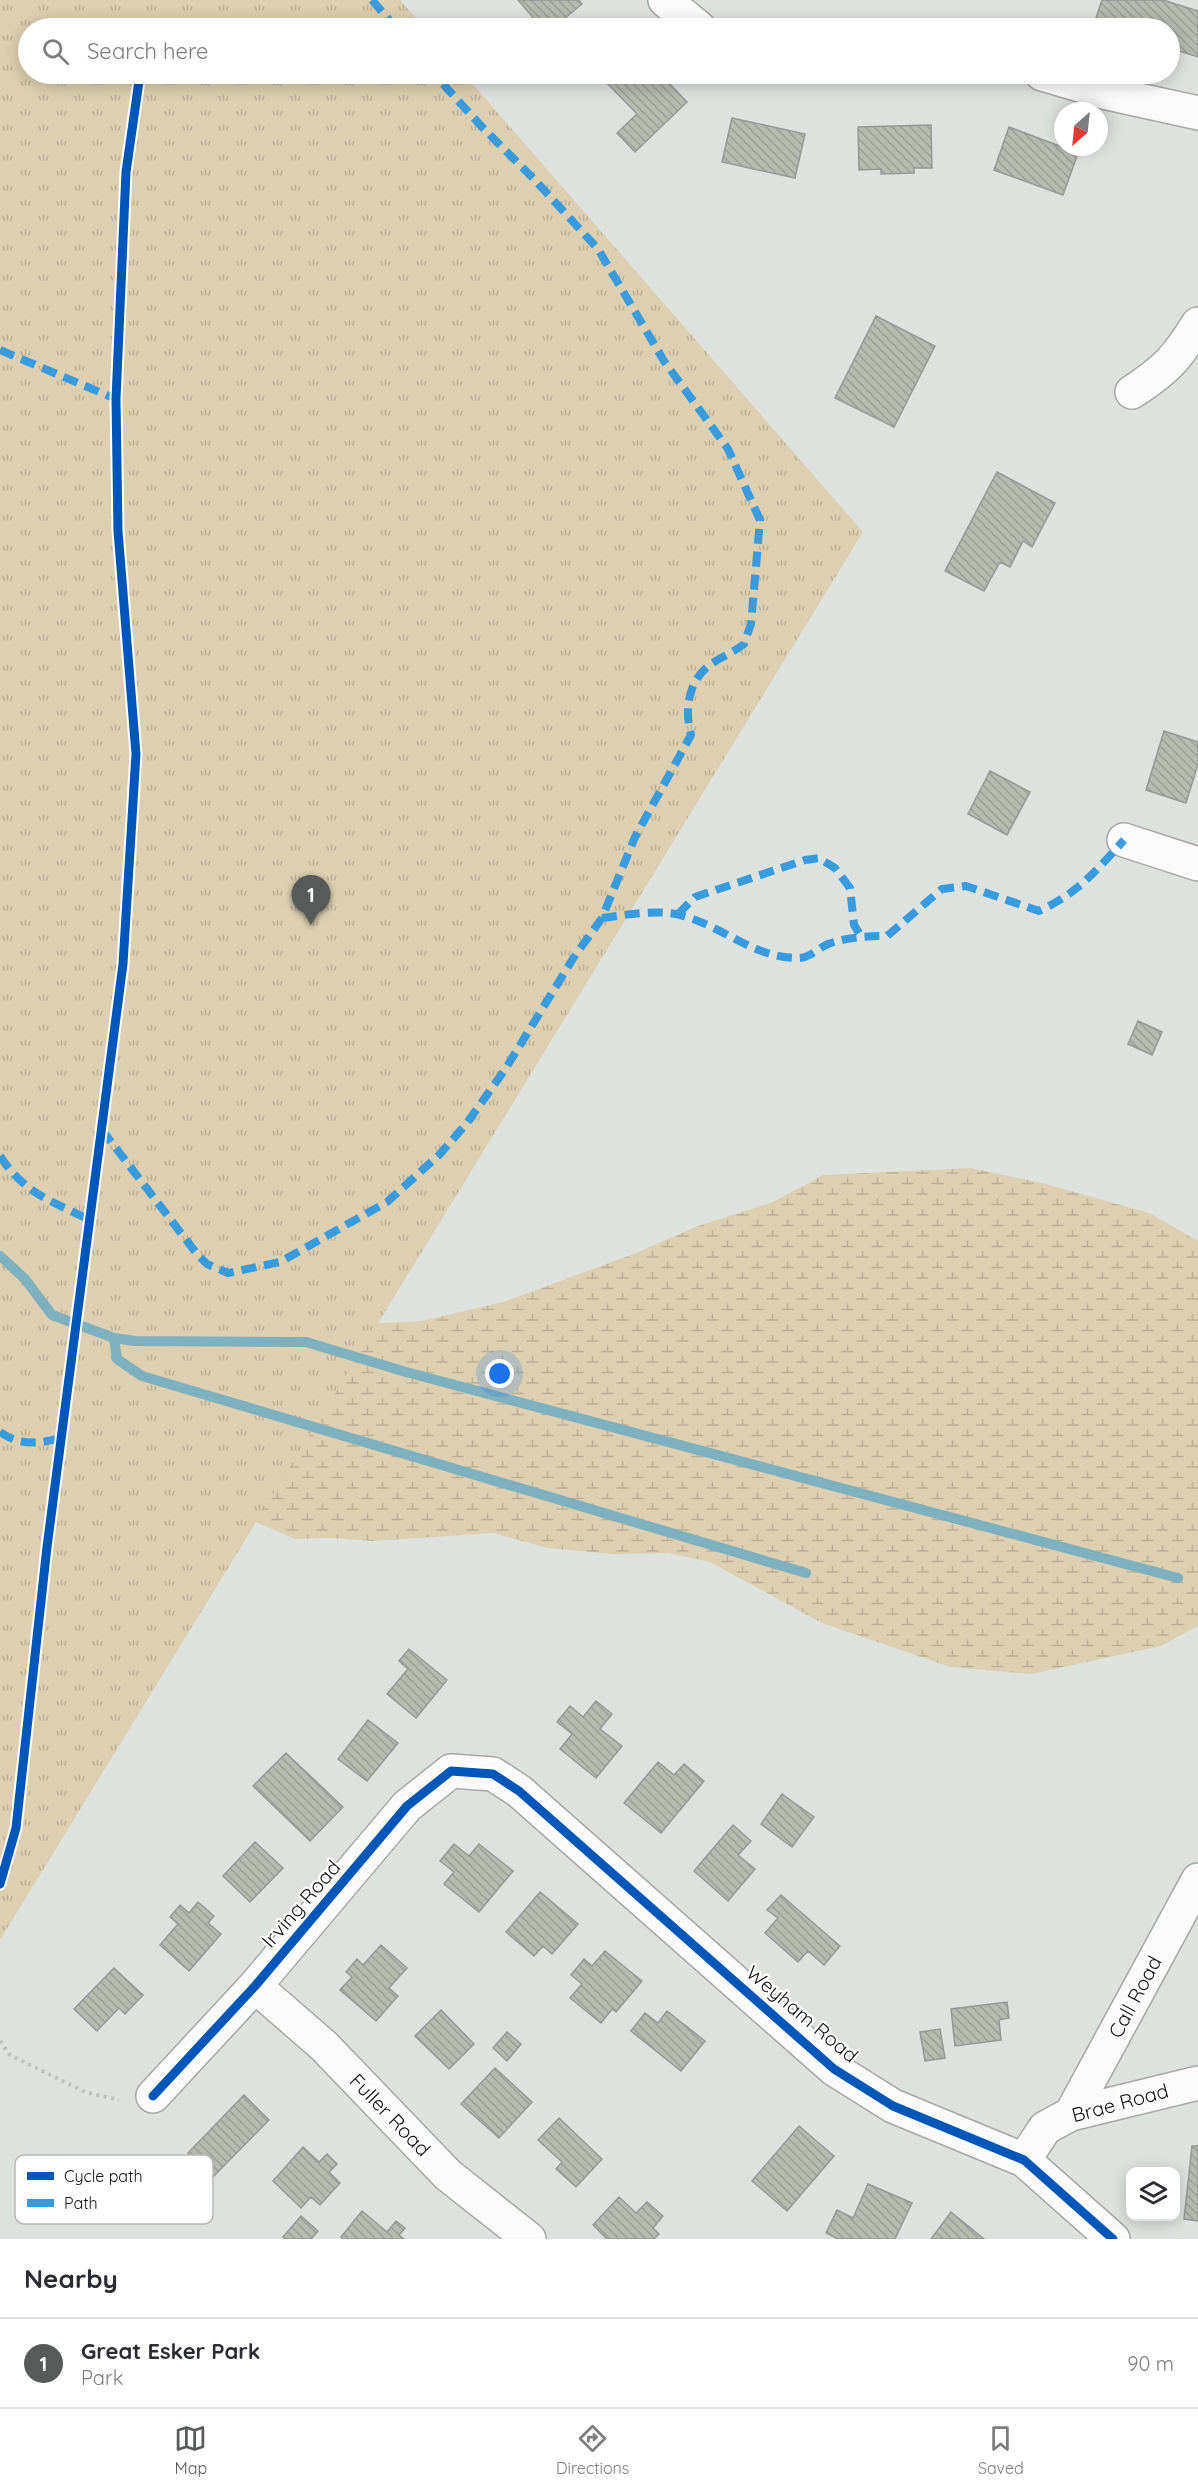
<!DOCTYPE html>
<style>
:root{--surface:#fff;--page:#f7f7f7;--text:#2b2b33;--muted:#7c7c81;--line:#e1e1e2;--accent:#575a58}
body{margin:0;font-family:Quicksand,sans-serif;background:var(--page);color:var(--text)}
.controls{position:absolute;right:18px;bottom:18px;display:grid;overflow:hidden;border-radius:12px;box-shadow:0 3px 15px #0003}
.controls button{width:54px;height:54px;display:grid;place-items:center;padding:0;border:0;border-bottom:2px solid var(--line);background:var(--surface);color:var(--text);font:30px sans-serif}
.compass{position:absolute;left:1054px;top:102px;width:54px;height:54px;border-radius:50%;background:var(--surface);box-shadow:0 3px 15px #0003;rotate:207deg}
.you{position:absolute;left:500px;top:1374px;width:21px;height:21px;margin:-15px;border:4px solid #fff;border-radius:50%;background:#1a73e8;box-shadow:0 0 0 9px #1a73e833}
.badge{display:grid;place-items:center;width:39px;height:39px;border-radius:50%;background:var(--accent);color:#fff;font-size:20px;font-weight:700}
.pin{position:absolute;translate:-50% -50px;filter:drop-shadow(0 2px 3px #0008)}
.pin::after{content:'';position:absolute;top:32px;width:21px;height:18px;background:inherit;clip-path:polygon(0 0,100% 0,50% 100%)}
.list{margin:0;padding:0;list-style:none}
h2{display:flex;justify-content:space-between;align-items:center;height:78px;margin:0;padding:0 24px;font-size:26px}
h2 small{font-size:20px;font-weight:400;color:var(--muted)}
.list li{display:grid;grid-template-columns:39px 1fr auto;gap:18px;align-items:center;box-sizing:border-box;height:90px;padding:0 24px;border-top:2px solid var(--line)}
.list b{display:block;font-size:22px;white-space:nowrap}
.list p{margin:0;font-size:20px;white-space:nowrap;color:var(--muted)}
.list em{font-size:20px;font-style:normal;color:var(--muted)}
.icon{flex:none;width:33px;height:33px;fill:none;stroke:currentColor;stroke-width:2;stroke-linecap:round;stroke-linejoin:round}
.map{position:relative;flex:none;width:1198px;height:2239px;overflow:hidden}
.search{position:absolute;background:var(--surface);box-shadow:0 3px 15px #0003;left:18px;right:18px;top:18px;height:66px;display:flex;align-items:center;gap:15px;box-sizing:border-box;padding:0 21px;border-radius:33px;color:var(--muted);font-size:22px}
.sheet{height:168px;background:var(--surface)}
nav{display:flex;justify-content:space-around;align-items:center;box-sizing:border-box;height:84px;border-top:2px solid var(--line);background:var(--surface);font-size:16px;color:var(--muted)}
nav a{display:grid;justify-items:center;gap:3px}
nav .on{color:var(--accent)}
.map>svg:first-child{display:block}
.wetland{fill:url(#wetland-marsh)}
.park{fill:url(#park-tufts)}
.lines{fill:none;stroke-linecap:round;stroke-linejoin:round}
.stream{stroke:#7eb0bd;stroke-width:10}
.building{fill:url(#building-back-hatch);stroke:#969996;stroke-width:1.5}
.minor-casing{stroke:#a5a8a6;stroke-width:36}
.path{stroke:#c0c1c0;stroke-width:4;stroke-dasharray:3 4.5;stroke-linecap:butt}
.minor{stroke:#fafbfa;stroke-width:33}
.quiet{stroke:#3a9ade;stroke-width:8;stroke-dasharray:15 8;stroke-linecap:butt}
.cycleway-casing{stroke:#fff;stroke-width:13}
.cycleway{stroke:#0057b8;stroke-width:9}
.labels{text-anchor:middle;stroke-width:4.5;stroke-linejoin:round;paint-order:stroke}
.street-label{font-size:20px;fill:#0f110f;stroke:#fff}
.key{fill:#fff;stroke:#b7b8b7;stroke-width:1.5}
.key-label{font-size:16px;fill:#0f110f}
</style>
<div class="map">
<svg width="1198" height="2239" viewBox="0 0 1198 2239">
<defs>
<pattern id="wetland-marsh" width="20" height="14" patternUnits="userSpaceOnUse" patternTransform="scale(1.5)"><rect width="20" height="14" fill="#dccfb2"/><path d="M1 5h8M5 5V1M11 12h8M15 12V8" fill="none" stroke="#bcb198"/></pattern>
<pattern id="park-tufts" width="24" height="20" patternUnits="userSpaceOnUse" patternTransform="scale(1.5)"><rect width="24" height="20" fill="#dccfb2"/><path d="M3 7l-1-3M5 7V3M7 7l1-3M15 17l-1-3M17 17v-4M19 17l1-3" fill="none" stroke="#bcb198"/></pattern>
<pattern id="building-back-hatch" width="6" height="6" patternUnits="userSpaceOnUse" patternTransform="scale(1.5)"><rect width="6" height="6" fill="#b7baaf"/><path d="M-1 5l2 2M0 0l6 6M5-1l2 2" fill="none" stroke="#9c9f95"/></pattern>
</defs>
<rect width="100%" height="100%" fill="#dee2df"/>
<!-- wetland -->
<path class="wetland" d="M971 1168 1046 1184 1149 1213 1198 1241V1626L1161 1646 1031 1674 950 1667 822 1623 710 1562 668 1553 613 1554 547 1548 494 1533 373 1541 332 1538 295 1539 233 1512 342 1325 421 1321 503 1302 631 1255 698 1226 773 1202 823 1175Z"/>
<!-- park -->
<path class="park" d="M0 0H400L425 28H28V74H464L863 532 0 1940Z"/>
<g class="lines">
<!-- stream -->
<path class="stream" d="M0 1256 25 1279 52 1315 114 1338 135 1341 306 1342 406 1372 1178 1578
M114 1338 117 1359 142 1376 806 1573"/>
</g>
<!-- building -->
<path class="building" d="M518 0H579L582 4 553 28H542Z
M1102 0H1163L1198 11V57L1170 48V28H1108L1094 24Z
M615 74H660L687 102 635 152 617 133 637 114 606 82Z
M732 118 805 134 795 178 722 162Z
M931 125 932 168H914V173L881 174V169L859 170 858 127Z
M1009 127 1078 153 1063 195 994 170Z
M876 316 935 346 894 427 835 398Z
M997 472 1055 503 1032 547 1023 541 1010 567 1000 562 984 591 945 571Z
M1164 731 1198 742V764L1186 803 1146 790Z
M990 771 1030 792 1007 835 968 814Z
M1138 1021 1162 1032 1152 1055 1128 1044Z
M409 1649 447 1680 416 1718 387 1694 408 1669 399 1661Z
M596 1701 612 1714 600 1729 622 1746 596 1778 560 1749 572 1734 557 1722 570 1706 583 1717Z
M368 1720 398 1743 367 1781 338 1759Z
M286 1753 343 1807 310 1841 253 1786Z
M658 1762 674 1775 684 1764 704 1781 661 1833 624 1803Z
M782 1794 814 1817 792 1847 761 1824Z
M733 1825 751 1841 738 1855 755 1869 728 1901 694 1871Z
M255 1842 283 1868 250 1902 223 1876Z
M454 1844 469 1856 479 1844 513 1871 479 1912 444 1884 454 1872 440 1861Z
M540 1892 578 1924 552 1954 543 1946 534 1956 506 1932Z
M781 1895 840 1946 824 1965 808 1951 798 1962 765 1933 778 1918 767 1910Z
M198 1902 214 1916 208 1923 221 1934 189 1971 160 1945 178 1924 170 1917 180 1905 189 1913Z
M381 1945 407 1968 389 1988 398 1996 376 2021 340 1990 352 1977 346 1972 357 1959 363 1965Z
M605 1951 642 1981 616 2012 612 2009 601 2023 570 1998 582 1984 571 1975 584 1959 592 1966Z
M114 1968 143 1995 125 2014 119 2008 97 2031 74 2009Z
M1007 2002 1009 2018 999 2020 1001 2040 955 2046 951 2009Z
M441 2010 474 2044 449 2069 415 2036Z
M667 2011 705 2041 681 2071 631 2031 645 2013 658 2023Z
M940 2029 945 2058 925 2061 920 2032Z
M507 2032 521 2044 507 2061 493 2048Z
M495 2068 532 2102 499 2138 461 2104Z
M244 2095 269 2120 213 2177 188 2153Z
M559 2118 602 2159 576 2187 556 2169 562 2162 538 2140Z
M799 2126 834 2156 787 2211 752 2181Z
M1192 2146H1198V2221L1184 2219Z
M303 2147 319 2162 327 2154 337 2164 329 2172 340 2183 320 2205 311 2197 301 2208 273 2181Z
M868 2184 912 2203 895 2239H838L826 2233 837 2210 853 2218Z
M619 2197 636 2213 647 2202 663 2216 653 2228 659 2234 654 2239H607L593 2225Z
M362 2211 387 2232 396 2221 405 2228 399 2235 404 2239H343L341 2237Z
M951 2212 984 2239H931Z
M301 2216 318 2231 311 2239H285L283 2237Z"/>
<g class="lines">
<defs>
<path id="minor" d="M665 0 699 28
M1042 74 1107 93 1198 113
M1132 392C1166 370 1177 358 1198 324
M1124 840 1198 864
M255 1986 324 2046 448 2175 529 2239
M153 2096 255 1986 407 1806 451 1771 493 1774 519 1791 834 2069 893 2106 1024 2160 1113 2239
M1071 2114 1198 1880
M1024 2160 1045 2128 1071 2114 1198 2083"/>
</defs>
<!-- minor casing -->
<use href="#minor" class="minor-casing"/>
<!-- path -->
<path class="path" d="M0 2041 10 2055 85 2092 119 2100"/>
<!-- minor -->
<use href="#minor" class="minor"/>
<!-- quiet -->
<path class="quiet" d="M372 0 396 28
M0 350 116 399
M678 914 695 897 805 860 819 858 835 868 850 888 854 925 861 936
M602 918C624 915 658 909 680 915 721 925 755 959 799 958 809 958 819 948 828 944 848 937 866 936 887 936L942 889 966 886 1039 911C1078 893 1096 871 1124 840
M102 1130 197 1254 207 1264 228 1273 280 1262 387 1202 439 1155 467 1123 506 1068 574 957 602 918 635 837 691 735C685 713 687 686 705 669 714 660 733 653 744 644L751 624 760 520 728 449 664 361 598 249 533 178 482 127 434 74
M0 1156C24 1193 51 1201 90 1220
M0 1432C20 1446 38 1444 61 1438"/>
<defs>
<path id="cycleway" d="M0 1884 16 1828 47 1547 123 964 136 754 118 531 116 399 126 172 140 74
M153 2096 255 1986 407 1806 451 1771 493 1774 519 1791 834 2069 893 2106 1024 2160 1113 2239"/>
</defs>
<!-- cycleway casing -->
<use href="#cycleway" class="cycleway-casing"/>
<!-- cycleway -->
<use href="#cycleway" class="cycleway"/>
</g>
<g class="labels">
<!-- street labels -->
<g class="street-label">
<text transform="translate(301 1904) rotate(-49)" y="7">Irving Road</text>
<text transform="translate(1135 1997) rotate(-62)" y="7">Call Road</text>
<text transform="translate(802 2014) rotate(40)" y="7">Weyham Road</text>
<text transform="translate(1120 2103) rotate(-15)" y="7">Brae Road</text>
<text transform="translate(390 2115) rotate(46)" y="7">Fuller Road</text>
</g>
</g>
<!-- legend -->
<rect x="15" y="2155" width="198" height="69" rx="9" class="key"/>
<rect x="27" y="2172" width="27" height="8" fill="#0057b8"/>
<rect x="27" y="2199" width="27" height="8" fill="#3a9ade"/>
<g class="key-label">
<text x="64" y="2182">Cycle path</text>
<text x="64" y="2209">Path</text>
</g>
</svg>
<div class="controls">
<button><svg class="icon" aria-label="layers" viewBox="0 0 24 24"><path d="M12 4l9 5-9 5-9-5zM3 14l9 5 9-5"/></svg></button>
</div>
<svg class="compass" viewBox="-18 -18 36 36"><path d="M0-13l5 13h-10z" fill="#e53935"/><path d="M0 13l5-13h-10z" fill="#7c7c81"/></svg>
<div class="you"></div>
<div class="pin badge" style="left:311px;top:925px">1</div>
<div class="search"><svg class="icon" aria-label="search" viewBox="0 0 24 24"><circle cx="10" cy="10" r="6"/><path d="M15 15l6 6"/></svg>Search here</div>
</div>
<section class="sheet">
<h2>Nearby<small></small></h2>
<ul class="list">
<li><span class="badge">1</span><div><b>Great Esker Park</b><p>Park</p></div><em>90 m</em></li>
</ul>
</section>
<nav>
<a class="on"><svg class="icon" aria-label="map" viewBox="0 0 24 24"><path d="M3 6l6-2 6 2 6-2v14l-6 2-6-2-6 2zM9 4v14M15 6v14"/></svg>Map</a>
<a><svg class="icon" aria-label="directions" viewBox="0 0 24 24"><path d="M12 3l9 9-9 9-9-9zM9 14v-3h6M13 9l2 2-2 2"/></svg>Directions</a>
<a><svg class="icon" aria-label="saved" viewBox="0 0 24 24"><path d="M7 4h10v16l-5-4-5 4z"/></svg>Saved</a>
</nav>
